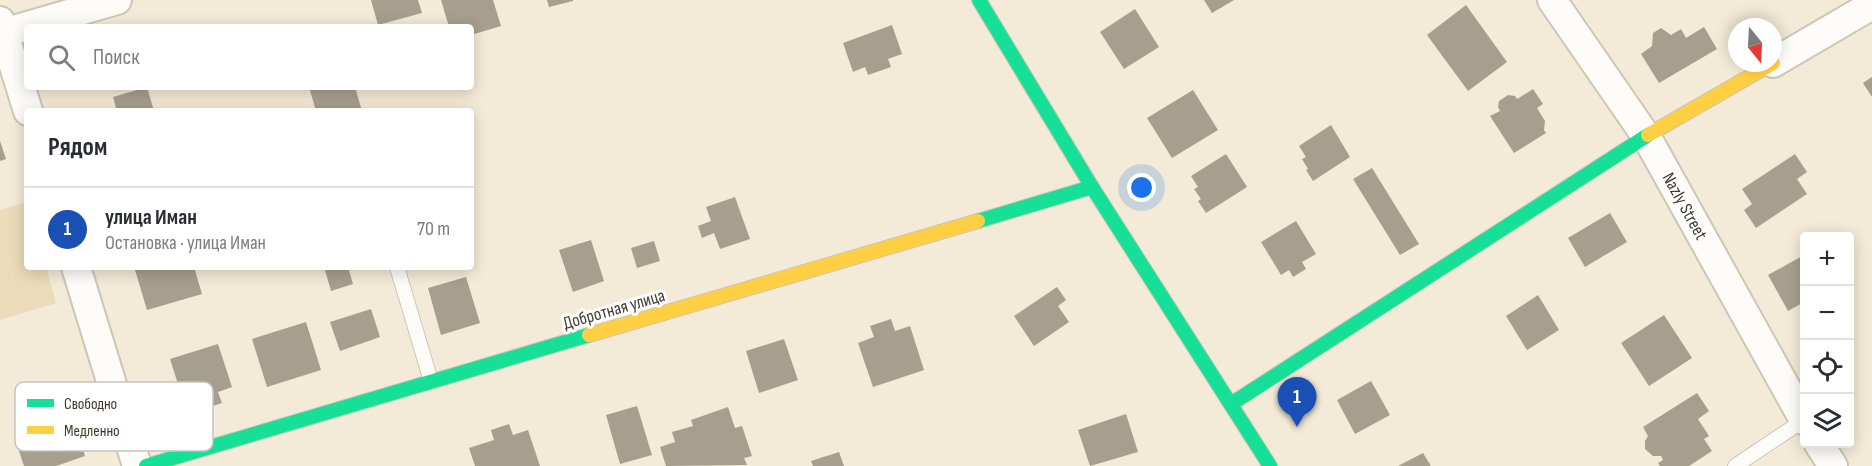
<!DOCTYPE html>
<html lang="ru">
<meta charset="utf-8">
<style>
:root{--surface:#fff;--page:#f2f2f3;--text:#2b2b33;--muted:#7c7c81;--line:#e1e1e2;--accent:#7f7868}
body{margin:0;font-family:"Sofia Sans Condensed",sans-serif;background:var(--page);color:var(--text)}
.controls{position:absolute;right:18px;bottom:18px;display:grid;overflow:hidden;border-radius:6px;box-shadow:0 3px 15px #0003}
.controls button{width:54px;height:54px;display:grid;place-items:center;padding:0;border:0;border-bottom:2px solid var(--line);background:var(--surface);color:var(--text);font:30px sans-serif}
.compass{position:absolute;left:1728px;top:18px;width:54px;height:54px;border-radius:50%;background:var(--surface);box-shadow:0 3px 15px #0003;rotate:162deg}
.you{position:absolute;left:1142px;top:188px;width:21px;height:21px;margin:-15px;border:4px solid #fff;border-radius:50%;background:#1a73e8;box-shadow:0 0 0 9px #1a73e833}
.badge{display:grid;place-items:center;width:39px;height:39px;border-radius:50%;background:var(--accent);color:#fff;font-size:20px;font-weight:700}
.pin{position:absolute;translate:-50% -50px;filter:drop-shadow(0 2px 3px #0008)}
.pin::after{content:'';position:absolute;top:32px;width:21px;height:18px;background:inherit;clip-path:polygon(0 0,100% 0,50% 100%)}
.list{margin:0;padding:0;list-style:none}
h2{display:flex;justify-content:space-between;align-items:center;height:78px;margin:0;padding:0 24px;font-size:26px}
h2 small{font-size:20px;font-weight:400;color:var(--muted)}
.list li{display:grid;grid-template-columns:39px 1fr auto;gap:18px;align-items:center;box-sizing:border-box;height:84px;padding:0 24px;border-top:2px solid var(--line)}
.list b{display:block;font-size:22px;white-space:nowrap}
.list p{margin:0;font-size:20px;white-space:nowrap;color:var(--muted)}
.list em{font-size:20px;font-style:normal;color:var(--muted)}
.icon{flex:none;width:33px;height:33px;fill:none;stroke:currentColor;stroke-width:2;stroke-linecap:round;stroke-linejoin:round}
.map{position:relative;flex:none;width:1872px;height:466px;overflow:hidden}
.search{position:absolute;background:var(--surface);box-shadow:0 3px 15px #0003;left:24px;top:24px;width:450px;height:66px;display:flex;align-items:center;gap:15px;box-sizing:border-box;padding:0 21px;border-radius:6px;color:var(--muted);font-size:22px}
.panel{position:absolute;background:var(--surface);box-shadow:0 3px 15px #0003;left:24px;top:108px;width:450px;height:162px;border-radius:6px}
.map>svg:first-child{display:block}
.green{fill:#ebdbba}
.building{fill:#a79f8e}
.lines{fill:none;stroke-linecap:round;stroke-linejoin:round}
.lane-casing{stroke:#cdc6b7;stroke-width:16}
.street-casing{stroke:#cdc6b7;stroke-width:32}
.fast-casing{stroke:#cdc6b7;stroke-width:16}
.slow-casing{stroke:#cdc6b7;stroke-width:16}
.lane{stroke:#fdfcf9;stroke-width:14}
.street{stroke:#fdfcf9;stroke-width:28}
.fast{stroke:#16e098;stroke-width:14}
.slow{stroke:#ffcf43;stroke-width:14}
.labels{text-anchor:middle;stroke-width:6;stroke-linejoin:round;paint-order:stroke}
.street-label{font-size:18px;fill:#413a2c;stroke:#fff}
.key{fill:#fff;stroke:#c6c4c0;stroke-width:1.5}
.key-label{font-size:16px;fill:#413a2c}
</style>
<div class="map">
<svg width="1872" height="466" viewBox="0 0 1872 466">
<rect width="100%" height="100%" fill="#f3ead7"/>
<!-- green -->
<path class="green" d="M27 202V267H46L56 303 0 320V210Z"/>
<!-- building -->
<path class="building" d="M371 0H418L422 13 378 25Z
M441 0H493L501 26 471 35V27H449Z
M547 0H573V1L549 7Z
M1204 0H1234L1212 13Z
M1466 5 1507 62 1468 91 1427 35Z
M1135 9 1159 47 1124 69 1100 32Z
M892 25 902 54 888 59 891 67 868 75 865 67 853 72 843 43Z
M1704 27 1717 49 1659 83 1641 54 1652 46 1653 33 1661 28 1671 35 1681 29 1686 38Z
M1872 77V97L1863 83Z
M147 87 154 111H117L113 97Z
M309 87H355L362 111H316Z
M1533 89 1543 104 1537 108 1545 121 1544 130 1546 133 1514 153 1490 116 1500 111 1498 107 1499 101 1508 95 1515 96 1517 99Z
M1193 90 1218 130 1172 158 1147 118Z
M1331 125 1350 157 1313 181 1306 170 1308 169 1302 159 1306 157 1299 146Z
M0 141 6 159 0 161Z
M1226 154 1247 187 1206 213 1198 201 1201 199 1194 189 1198 187 1191 176Z
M1795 154 1807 172 1797 179 1807 194 1756 228 1744 210 1752 204 1742 189Z
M1372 168 1419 244 1400 255 1353 179Z
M735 197 750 239 720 249 714 233 702 238 698 226 711 221 706 207Z
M1610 213 1627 242 1585 267 1568 238Z
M1296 221 1316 254 1302 262 1306 269 1293 277 1289 270 1281 275 1261 242Z
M591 240 604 281 573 292 559 250Z
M654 241 660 261 637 268 631 248Z
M1804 255V302L1788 311 1768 275Z
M144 267H194L202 294 147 310 135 270Z
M324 267H348L353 284 331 291Z
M466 277 480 323 441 335 428 288Z
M1057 287 1066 300 1058 306 1069 322 1034 346 1014 316Z
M1538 295 1559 330 1527 350 1506 316Z
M371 309 380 337 340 351 330 322Z
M1664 315 1692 358 1649 386 1621 343Z
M891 319 895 331 910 326 924 370 873 387 858 343 874 337 870 326Z
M306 322 321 370 267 387 252 339Z
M784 339 798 380 759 393 746 351Z
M218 344 232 387 218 392 222 403 200 410 196 399 184 403 170 359Z
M1371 381 1390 415 1355 434 1337 400Z
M1697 393 1709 411 1698 419 1709 436 1704 439 1712 451 1689 466H1660L1658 463 1663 460 1661 456H1653L1645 449V441L1648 436 1643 427Z
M637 406 652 455 620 464 606 415Z
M728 407 735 428 742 426 752 456 744 458 747 465 666 466 660 447 675 442 672 432 693 426 691 420Z
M1126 414 1138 452 1090 466 1078 430Z
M509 424 513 435 528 430 540 466H475L469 448 494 440 491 430Z
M77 432 85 456 56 466H24L19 451Z
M839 452 844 466H813L811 461Z
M1423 453 1431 466H1398Z"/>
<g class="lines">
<defs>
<path id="lane" d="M397 267 431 381
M1735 466 1804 420"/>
<path id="street" d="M1552 0 1646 136 1804 420
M0 21 28 111
M0 34 117 0
M1773 63 1872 5
M76 267 137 466
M1819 444 1833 466"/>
<path id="fast" d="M979 0 1092 187 1270 466
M978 221 1092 187
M1231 404 1648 135
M146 466 589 335"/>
<path id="slow" d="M1648 135 1773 63
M589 335 978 221"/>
</defs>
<!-- lane casing -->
<use href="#lane" class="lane-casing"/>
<!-- street casing -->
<use href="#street" class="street-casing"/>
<!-- fast casing -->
<use href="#fast" class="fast-casing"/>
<!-- slow casing -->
<use href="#slow" class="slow-casing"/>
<!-- lane -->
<use href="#lane" class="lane"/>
<!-- street -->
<use href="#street" class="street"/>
<!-- fast -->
<use href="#fast" class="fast"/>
<!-- slow -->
<use href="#slow" class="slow"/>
</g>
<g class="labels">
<!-- street labels -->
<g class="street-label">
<text transform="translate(1685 206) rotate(61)" y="6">Nazly Street</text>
<text transform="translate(614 309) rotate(-16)" y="6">Добротная улица</text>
</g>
</g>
<!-- legend -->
<rect x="15" y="382" width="198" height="69" rx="9" class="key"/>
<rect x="27" y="399" width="27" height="8" fill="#16e098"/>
<rect x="27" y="426" width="27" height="8" fill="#ffcf43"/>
<g class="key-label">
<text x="64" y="409">Свободно</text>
<text x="64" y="436">Медленно</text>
</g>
</svg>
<div class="controls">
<button>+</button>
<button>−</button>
<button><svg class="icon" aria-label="locate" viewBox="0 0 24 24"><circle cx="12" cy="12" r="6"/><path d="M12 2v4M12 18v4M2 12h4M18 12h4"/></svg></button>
<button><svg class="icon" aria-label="layers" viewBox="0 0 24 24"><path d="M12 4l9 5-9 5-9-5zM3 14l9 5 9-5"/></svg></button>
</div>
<svg class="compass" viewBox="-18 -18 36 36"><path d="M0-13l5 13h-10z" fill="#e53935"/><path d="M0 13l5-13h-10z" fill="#7c7c81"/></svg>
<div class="you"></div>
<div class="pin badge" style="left:1297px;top:427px;background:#1a4fb4">1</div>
<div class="search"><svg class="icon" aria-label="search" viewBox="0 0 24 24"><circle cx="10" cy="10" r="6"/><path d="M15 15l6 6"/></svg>Поиск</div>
<section class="panel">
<h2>Рядом<small></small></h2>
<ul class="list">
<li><span class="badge" style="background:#1a4fb4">1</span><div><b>улица Иман</b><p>Остановка · улица Иман</p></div><em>70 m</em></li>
</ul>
</section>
</div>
